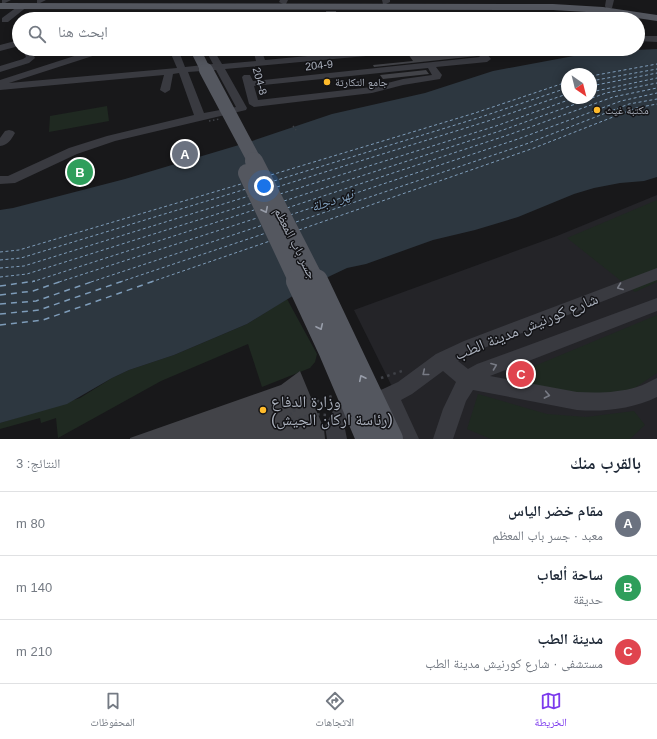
<!DOCTYPE html>
<html lang="ar">
<meta charset="utf-8">
<style>
:root{--surface:#fff;--page:#f6f6f7;--text:#1f2937;--muted:#747a83;--line:#e0e1e3;--accent:#7c3aed}
body{margin:0;font-family:Helvetica,"Noto Naskh Arabic",sans-serif;background:var(--page);color:var(--text);direction:rtl}
.compass{position:absolute;left:561px;top:68px;width:36px;height:36px;border-radius:50%;background:var(--surface);box-shadow:0 2px 10px #0003;rotate:145deg}
.you{position:absolute;left:264px;top:186px;width:14px;height:14px;margin:-10px;border:3px solid #fff;border-radius:50%;background:#1a73e8;box-shadow:0 0 0 6px #1a73e833}
.badge{display:grid;place-items:center;width:26px;height:26px;border-radius:50%;background:var(--accent);color:#fff;font-size:13px;font-weight:700}
.pin{position:absolute;translate:-50% -50%;border:2px solid #fff;box-shadow:0 1px 4px #0006}
.list{margin:0;padding:0;list-style:none}
h2{display:flex;justify-content:space-between;align-items:center;height:52px;margin:0;padding:0 16px;font-size:17px}
h2 small{font-size:13px;font-weight:400;color:var(--muted)}
.list li{display:grid;grid-template-columns:26px 1fr auto;gap:12px;align-items:center;box-sizing:border-box;height:64px;padding:0 16px;border-top:1px solid var(--line)}
.list b{display:block;font-size:15px;white-space:nowrap}
.list p{margin:0;font-size:13px;white-space:nowrap;color:var(--muted)}
.list em{font-size:13px;font-style:normal;color:var(--muted)}
.icon{flex:none;width:22px;height:22px;fill:none;stroke:currentColor;stroke-width:2;stroke-linecap:round;stroke-linejoin:round}
.map{position:relative;flex:none;width:657px;height:439px;overflow:hidden;direction:ltr}
.search{position:absolute;background:var(--surface);box-shadow:0 2px 10px #0003;left:12px;right:12px;top:12px;height:44px;display:flex;align-items:center;gap:10px;box-sizing:border-box;padding:0 14px;border-radius:22px;color:var(--muted);font-size:15px}
.sheet{height:244px;background:var(--surface)}
nav{display:flex;justify-content:space-around;align-items:center;box-sizing:border-box;height:56px;border-top:1px solid var(--line);background:var(--surface);font-size:11px;color:var(--muted)}
nav a{display:grid;justify-items:center;gap:2px}
nav .on{color:var(--accent)}
.map>svg:first-child{display:block}
.built{fill:#242428}
.green{fill:#1f2921}
.water{fill:#2d3740;fill-rule:evenodd}
.lines{fill:none;stroke-linecap:round;stroke-linejoin:round}
.ferry-far1{stroke:#7e9cb9;stroke-width:1;stroke-dasharray:3 2.5;stroke-linecap:butt}
.ferry{stroke:#7e9cb9;stroke-width:1.5;stroke-dasharray:6 5;stroke-linecap:butt}
.building{fill:#424348}
.path-far1{stroke:#3f4147;stroke-width:1.5;stroke-dasharray:1.5 2.5;stroke-linecap:butt}
.path{stroke:#3f4147;stroke-width:2.5;stroke-dasharray:2.5 4;stroke-linecap:butt}
.minor{fill:#393a40;fill-rule:evenodd}
.major{fill:#54575f;fill-rule:evenodd}
.path-bridge{stroke:#3f4147;stroke-width:1.5;stroke-dasharray:1.5 2.5;stroke-linecap:butt}
.major-bridge-far3{stroke:#54575f;stroke-width:10}
.major-bridge-far2{stroke:#54575f;stroke-width:14}
.major-bridge-far1{stroke:#54575f;stroke-width:18}
.major-bridge{stroke:#54575f;stroke-width:24}
.oneway{stroke:#989da9}
.oneway2{stroke:#777a84}
.poi-dot{fill:#ffbb2b;stroke:#131316;stroke-width:1.5}
.labels{text-anchor:middle;stroke-width:3;stroke-linejoin:round;paint-order:stroke}
.far-street-label{font-size:11px;fill:#a9afbb;stroke:#131316}
.far-poi-label{font-size:11px;fill:#a9afbb;stroke:#131316;text-anchor:start}
.street-label{font-size:13px;fill:#a9afbb;stroke:#131316}
.water-label{font-size:14px;font-style:italic;fill:#7e9cb9;stroke:#131316}
.near-street-label{font-size:16px;fill:#a9afbb;stroke:#131316}
.near-poi-label{font-size:16px;fill:#a9afbb;stroke:#131316;text-anchor:start}
</style>
<div class="map">
<svg width="657" height="439" viewBox="0 0 657 439">
<rect width="100%" height="100%" fill="#18181a"/>
<!-- built -->
<path class="built" d="M657 195V439H418L354 310 557 236Z"/>
<!-- green -->
<path class="green" d="M107 106 109 121 49 132 50 116Z
M657 200V282L635 292 567 238Z
M287 299 317 354 315 362 310 368 262 387 248 344 161 381 58 438 56 418 41 423 40 418 0 429V423L80 398 112 378 129 370 174 355 247 324Z
M657 315V373L629 392 570 398 496 382Z
M478 394 547 414 586 417 634 411 645 425 630 439H491L467 429Z"/>
<!-- water -->
<path class="water" d="M657 49V177L644 181 620 183 594 188 574 194 518 217 475 230 433 240 366 264 347 268 309 286 247 324 174 355 129 370 112 378 67 404 0 423V210L13 208 125 179 249 142 332 114 425 93 493 71 595 52ZM567 74H591V98H567Z"/>
<g class="lines">
<!-- ferry-far1 -->
<path class="ferry-far1" d="M591 76 657 64
M591 81 657 69
M591 86 657 73
M591 92 657 78
M271 175 475 113 567 82
M274 181 481 117 567 88
M277 187 488 121 567 94
M280 194 496 126 574 98
M284 201 503 130 606 93 657 83
M287 208 511 134 613 97 657 88
M290 215 518 139 621 101 657 93
M296 222 526 144 629 104 657 99
M299 230 534 148 636 108 657 104
M0 252 19 250 241 184
M0 260 21 258 246 189
M0 268 24 266 249 196
M0 277 27 274 252 203
M32 282 254 210
M59 282 257 218
M91 282 263 225
M120 282 266 233
M151 282 270 241"/>
<!-- ferry -->
<path class="ferry" d="M0 286 35 281
M0 295 33 291 62 281
M0 304 36 301 94 281
M0 314 39 310 123 281
M0 325 43 320 154 281"/>
</g>
<!-- building -->
<path class="building" d="M326 11H336L337 19H327Z
M448 49H473L477 56 374 67 373 65 413 61 408 54Z
M426 70 429 74 383 79 380 75Z
M300 371 324 429 325 439H130V438L281 385Z"/>
<g class="lines">
<!-- path-far1 -->
<path class="path-far1" d="M293 126 296 130"/>
<!-- path -->
<path class="path" d="M381 378 405 370
M326 415 313 414 293 420 290 412 332 396"/>
<!-- minor -->
<path class="minor" d="M2 0H11L5 3H2Z
M37 0H46L40 3H37Z
M280 0H288L286 4H283L279 2Z
M382 0H390V2L386 4H383Z
M606 0H614L612 8H606L605 6Z
M21 4H27L28 6 8 22H2V18Z
M172 13 194 17 195 19H182L172 17Z
M230 14H236V19H228Z
M640 36H657V42L638 41V37Z
M19 40V46L0 51V45Z
M30 49H45L44 51 33 54 35 58 29 63 0 72V66L23 59 26 57 24 52Z
M96 49H109L108 51 9 83 177 68 171 54 118 52 114 49H178L185 67 213 64 205 49H213L222 64 256 61 253 49H261L265 60 382 49H414L410 52 225 69 247 108 246 110 115 141 77 154 15 183 0 184V176H8L69 148 107 136 194 115 179 73 173 74 170 90 165 93 160 90 164 75 0 90V80ZM216 70 236 107 204 113 188 72Z
M474 49H483L491 59 487 62 436 67 442 75 440 79 403 85 372 93 254 107 249 104 242 77 244 75H250L253 81 480 57ZM428 68 432 75 403 79 372 87 258 100 254 86Z
M9 130 13 131 15 133C11 140 8 145 0 146V138L5 131Z
M657 268V280L476 351 458 361 468 369 477 364 657 298V311L490 376 577 392C597 393 617 393 637 387 644 385 650 381 657 378V397C632 409 605 412 577 410L473 390 466 401 453 439H433L443 409 456 382 443 371 412 394 401 400 419 439H398L384 407 349 421 345 429 347 439H327L325 426 335 407 383 389 398 382 436 354 464 341Z"/>
<!-- major -->
<path class="major" d="M0 3 553 4 603 7 657 15V21L603 13 553 10 0 9Z"/>
<!-- path-bridge -->
<path class="path-bridge" d="M209 121 220 119"/>
<!-- major-bridge-far3 -->
<path class="major-bridge-far3" d="M195 49 206 71"/>
<!-- major-bridge-far2 -->
<path class="major-bridge-far2" d="M206 70 255 162"/>
<!-- major-bridge-far1 -->
<path class="major-bridge-far1" d="M254 161 316 282
M247 173 298 282"/>
<!-- major-bridge -->
<path class="major-bridge" d="M298 281 331 352 368 439
M316 281 391 439"/>
</g>
<!-- one-way arrows -->
<defs><path id="oneway-chevron" d="M-2-3.5L2.5 0L-2 3.5" fill="none" stroke-width="1.6" stroke-linecap="round" stroke-linejoin="round"/></defs>
<g class="oneway">
<use href="#oneway-chevron" transform="translate(265 210) rotate(64)"/>
<use href="#oneway-chevron" transform="translate(320 327) rotate(65)"/>
<use href="#oneway-chevron" transform="translate(362 378) rotate(-116)"/>
</g>
<g class="oneway2">
<use href="#oneway-chevron" transform="translate(620 287) rotate(159)"/>
<use href="#oneway-chevron" transform="translate(494 366) rotate(-21)"/>
<use href="#oneway-chevron" transform="translate(425 373) rotate(141)"/>
<use href="#oneway-chevron" transform="translate(547 395) rotate(11)"/>
</g>
<!-- markers -->
<g class="poi-dot">
<circle cx="327" cy="82" r="4"/>
<circle cx="597" cy="110" r="4"/>
<circle cx="263" cy="410" r="4"/>
</g>
<g class="labels">
<!-- far-street labels -->
<g class="far-street-label">
<text transform="translate(319 65) rotate(-6)" y="4">204-9</text>
<text transform="translate(260 81) rotate(75)" y="4">204-8</text>
</g>
<!-- far-poi labels -->
<g class="far-poi-label">
<text x="335" y="86">جامع التكارتة</text>
<text x="605" y="114">مكتبة غيث</text>
</g>
<!-- street labels -->
<g class="street-label">
<text transform="translate(296 243) rotate(63)" y="5">جسر باب المعظم</text>
</g>
<!-- water labels -->
<g class="water-label">
<text transform="translate(332 200) rotate(-19)" y="5">نهر دجلة</text>
</g>
<!-- near-street labels -->
<g class="near-street-label">
<text transform="translate(526 326) rotate(-22)" y="6">شارع كورنيش مدينة الطب</text>
</g>
<!-- near-poi labels -->
<g class="near-poi-label">
<text x="271" y="407">وزارة الدفاع<tspan x="271" dy="18">(رئاسة اركان الجيش)</tspan></text>
</g>
</g>
</svg>
<svg class="compass" viewBox="-18 -18 36 36"><path d="M0-13l5 13h-10z" fill="#e53935"/><path d="M0 13l5-13h-10z" fill="#747a83"/></svg>
<div class="you"></div>
<div class="pin badge" style="left:185px;top:154px;background:#6b7280">A</div>
<div class="pin badge" style="left:80px;top:172px;background:#2e9e5b">B</div>
<div class="pin badge" style="left:521px;top:374px;background:#e0444e">C</div>
<div class="search"><svg class="icon" aria-label="search" viewBox="0 0 24 24"><circle cx="10" cy="10" r="6"/><path d="M15 15l6 6"/></svg>ابحث هنا</div>
</div>
<section class="sheet">
<h2>بالقرب منك<small>النتائج: 3</small></h2>
<ul class="list">
<li><span class="badge" style="background:#6b7280">A</span><div><b>مقام خضر الياس</b><p>معبد · جسر باب المعظم</p></div><em>80 m</em></li>
<li><span class="badge" style="background:#2e9e5b">B</span><div><b>ساحة ألعاب</b><p>حديقة</p></div><em>140 m</em></li>
<li><span class="badge" style="background:#e0444e">C</span><div><b>مدينة الطب</b><p>مستشفى · شارع كورنيش مدينة الطب</p></div><em>210 m</em></li>
</ul>
</section>
<nav>
<a class="on"><svg class="icon" aria-label="map" viewBox="0 0 24 24"><path d="M3 6l6-2 6 2 6-2v14l-6 2-6-2-6 2zM9 4v14M15 6v14"/></svg>الخريطة</a>
<a><svg class="icon" aria-label="directions" viewBox="0 0 24 24"><path d="M12 3l9 9-9 9-9-9zM9 14v-3h6M13 9l2 2-2 2"/></svg>الاتجاهات</a>
<a><svg class="icon" aria-label="saved" viewBox="0 0 24 24"><path d="M7 4h10v16l-5-4-5 4z"/></svg>المحفوظات</a>
</nav>
